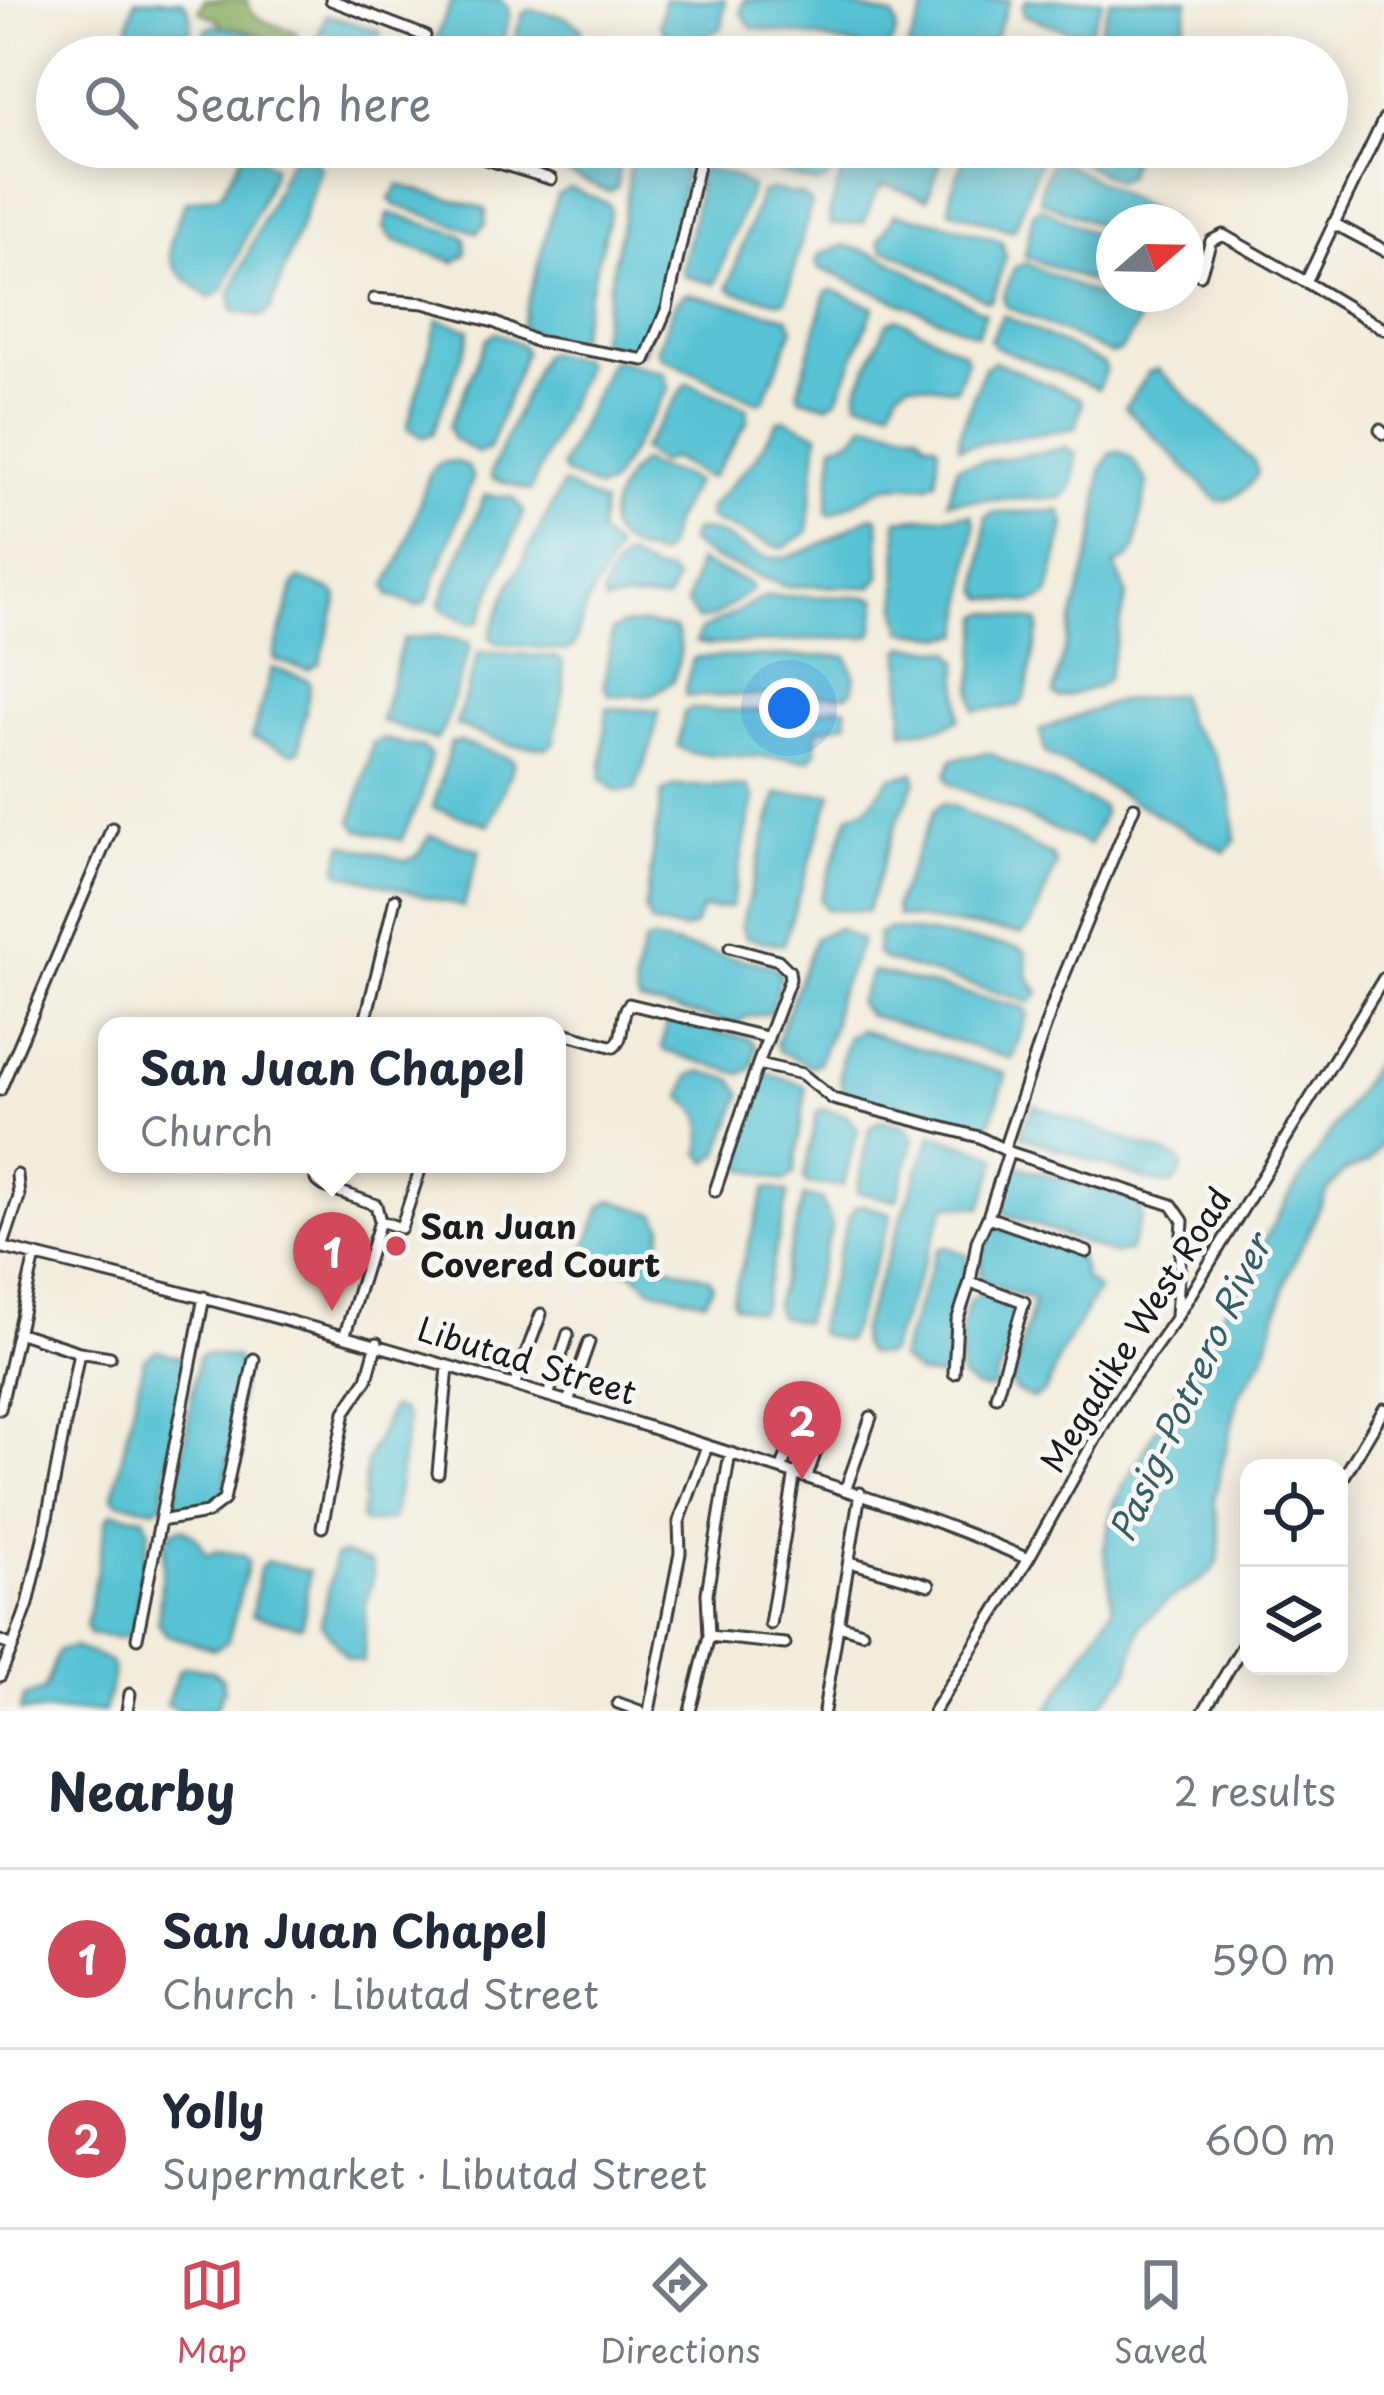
<!DOCTYPE html>
<meta charset="utf-8">
<style>
:root{--surface:#fff;--page:#f2f2f3;--text:#1f2937;--muted:#747a83;--line:#e0e1e3;--accent:#d1495b}
body{margin:0;font-family:"Playpen Sans",sans-serif;background:var(--page);color:var(--text)}
.controls{position:absolute;right:36px;bottom:36px;display:grid;overflow:hidden;border-radius:24px;box-shadow:0 6px 30px #0003}
.controls button{width:108px;height:108px;display:grid;place-items:center;padding:0;border:0;border-bottom:3px solid var(--line);background:var(--surface);color:var(--text);font:60px sans-serif}
.compass{position:absolute;left:1096px;top:204px;width:108px;height:108px;border-radius:50%;background:var(--surface);box-shadow:0 6px 30px #0003;rotate:70deg}
.you{position:absolute;left:789px;top:708px;width:42px;height:42px;margin:-30px;border:9px solid #fff;border-radius:50%;background:#1a73e8;box-shadow:0 0 0 18px #1a73e833}
.badge{display:grid;place-items:center;width:78px;height:78px;border-radius:50%;background:var(--accent);color:#fff;font-size:39px;font-weight:700}
.pin{position:absolute;translate:-50% -99px;filter:drop-shadow(0 3px 6px #0008)}
.pin::after{content:'';position:absolute;top:63px;width:42px;height:36px;background:inherit;clip-path:polygon(0 0,100% 0,50% 100%)}
.popup{position:absolute;left:98px;top:1017px;width:468px;height:156px;box-sizing:border-box;display:grid;place-content:center;border-radius:24px;background:var(--surface);filter:drop-shadow(0 3px 9px #0005);font-size:39px;white-space:nowrap;color:var(--muted)}
.popup b{font-size:45px;color:var(--text)}
.popup::after{content:'';position:absolute;left:50%;top:100%;margin-left:-24px;border:24px solid transparent;border-top-color:var(--surface)}
.list{margin:0;padding:0;list-style:none}
h2{display:flex;justify-content:space-between;align-items:center;height:156px;margin:0;padding:0 48px;font-size:51px}
h2 small{font-size:39px;font-weight:400;color:var(--muted)}
.list li{display:grid;grid-template-columns:78px 1fr auto;gap:36px;align-items:center;box-sizing:border-box;height:180px;padding:0 48px;border-top:3px solid var(--line)}
.list b{display:block;font-size:45px;white-space:nowrap}
.list p{margin:0;font-size:39px;white-space:nowrap;color:var(--muted)}
.list em{font-size:39px;font-style:normal;color:var(--muted)}
.icon{flex:none;width:66px;height:66px;fill:none;stroke:currentColor;stroke-width:2;stroke-linecap:round;stroke-linejoin:round}
.map{position:relative;flex:none;width:1384px;height:1711px;overflow:hidden}
.search{position:absolute;background:var(--surface);box-shadow:0 6px 30px #0003;left:36px;right:36px;top:36px;height:132px;display:flex;align-items:center;gap:30px;box-sizing:border-box;padding:0 42px;border-radius:66px;color:var(--muted);font-size:45px}
.sheet{height:516px;background:var(--surface)}
nav{display:flex;justify-content:space-around;align-items:center;box-sizing:border-box;height:168px;border-top:3px solid var(--line);background:var(--surface);font-size:33px;color:var(--muted)}
nav a{display:grid;justify-items:center;gap:6px}
nav .on{color:var(--accent)}
.map>svg:first-child{display:block}
.forest{fill:#8fb166;stroke:#566641;stroke-width:3}
.water{fill:#59c3d4;stroke:#3a7078;stroke-width:3}
.lines{fill:none;stroke-linecap:round;stroke-linejoin:round}
.minor-casing{stroke:#3c3b39;stroke-width:15}
.minor{stroke:#fff;stroke-width:9}
.poi-dot{fill:#d1495b;stroke:#f6f6f2;stroke-width:4.5}
.labels{text-anchor:middle;stroke-width:10;stroke-linejoin:round;paint-order:stroke}
.poi-label{font-size:33px;font-weight:bold;fill:#1c1c1c;stroke:#f6f6f2;text-anchor:start}
.street-label{font-size:33px;fill:#1c1c1c;stroke:#f6f6f2}
.water-label{font-size:36px;font-style:italic;fill:#345f66;stroke:#f6f6f2}
</style>
<div class="map">
<svg width="1384" height="1711" viewBox="0 0 1384 1711">
<rect width="100%" height="100%" fill="#f6f6f2"/>
<filter id="ink" filterUnits="userSpaceOnUse"><feTurbulence type="fractalNoise" baseFrequency=".00833" numOctaves="2"/><feDisplacementMap in="SourceGraphic" scale="24" xChannelSelector="R" yChannelSelector="G"/><feConvolveMatrix kernelMatrix="1 2 1 2 8 2 1 2 1" color-interpolation-filters="sRGB"/></filter>
<filter id="wash" filterUnits="userSpaceOnUse"><feTurbulence type="fractalNoise" baseFrequency=".004" numOctaves="4" result="noise"/><feDisplacementMap in="SourceGraphic" scale="48" xChannelSelector="R" yChannelSelector="G"/><feGaussianBlur stdDeviation="2.7" result="paint"/><feColorMatrix in="noise" values="0 0 0 0 0 0 0 0 0 0 0 0 0 0 0 0 0 1.4 0 .05"/><feComposite in="paint" operator="in"/></filter>
<g filter="url(#wash)">
<rect width="100%" height="100%" fill="#f2ecdb"/>
<!-- forest -->
<path class="forest" d="M204 0H247C251 22 277 25 296 32L299 39 293 57C270 57 252 26 223 28L218 20 199 11Z"/>
<!-- water -->
<path class="water" d="M135 0 183 1C198 18 188 37 183 57H137C122 37 129 22 135 0Z
M452 0H500L508 6 509 18 499 57H428Z
M664 0H725L722 27 698 42 668 38 660 24Z
M744 0H824L892 16C902 30 893 40 885 53 871 54 861 46 848 44 816 37 784 32 752 28L741 12Z
M928 0H1010L987 57H912L908 48Z
M1026 0H1103L1089 34 1082 36 1024 15 1022 8Z
M1110 0H1188L1185 22 1168 57H1091Z
M530 10 563 16 582 28 573 57H509L523 13Z
M326 15 379 31 382 57C359 57 333 58 317 39Z
M213 26C243 30 263 31 284 55L200 57 206 30Z
M559 147H621L617 187 609 192 559 169 555 162Z
M711 147H839C839 160 832 181 818 184L712 155Z
M849 147H939L941 162 927 199 884 184 875 194 864 223 830 225 829 215Z
M969 147H1044L1016 226 1011 230 950 210 951 192Z
M1060 147H1136L1126 177 1116 181 1062 152Z
M249 152 273 166 272 175 223 290 210 298C161 262 162 257 185 202L221 194 242 155Z
M637 156 682 169 685 175 662 297 642 354 599 341 627 196 630 158Z
M297 158 316 162 321 168 270 310 261 317 233 311 230 294 289 161Z
M1053 159 1064 163 1172 222H1114V232L1040 200 1042 185Z
M703 168 728 174 752 187 715 284 684 276 682 270 697 200 699 170Z
M399 185 480 207 486 210 485 225 477 232 395 205 390 199Z
M570 188 609 204 611 209 576 344 525 330 522 324 557 195Z
M771 190 801 195 811 203 786 300 782 302 734 292 728 287 761 193Z
M1041 207 1114 245V291L1025 256 1033 213Z
M389 213 461 235 466 239V254L455 262 394 240 384 228Z
M895 214 944 223 1001 241 1006 256 992 299 987 301 897 254 883 250 879 241Z
M844 245 883 257 985 313 977 335 819 268 816 262 820 254Z
M1025 263 1137 314 1138 324 1121 350 1111 354 1006 306 1003 296 1014 268Z
M832 290 874 307 838 398 827 405 801 398 798 392 826 292Z
M687 294 788 317 793 328 764 400 758 402 660 356 657 348C668 331 669 301 687 294Z
M1003 315 1104 364 1106 369 1098 389 994 346 990 340Z
M897 318 964 353 967 360 956 389 909 382 899 388 891 407 858 401 857 390 887 323Z
M438 320 469 329 468 341 432 434 423 437 407 428Z
M496 332 522 346 525 352 489 449 478 453 453 439 449 427 487 339Z
M548 353 581 359 585 366 530 491 492 478 491 472 542 355Z
M617 360 664 373 669 388 610 485 599 489 565 474 562 466 610 361Z
M994 361 1080 398 1082 404 1076 428 959 447V435L984 368Z
M1158 369 1254 462 1258 473C1250 487 1234 501 1218 501L1125 407 1149 372Z
M687 383 747 408 748 421 712 477H706L671 458 659 463 641 450Z
M785 419 818 434 808 532 784 547H776L718 523 709 518V508L754 460 778 421Z
M866 423 919 432 926 441 936 443 939 447 936 481 928 485 887 486 830 515 827 512 834 445 853 438Z
M1066 448 1075 453C1076 468 1075 490 1062 498L948 501 957 466Z
M1120 452 1132 459 1147 482 1135 549 1128 559 1115 565 1127 594 1107 679 1098 687 1059 698 1053 693 1095 534 1101 470 1111 453Z
M455 461 468 467 473 478 427 601 417 606 389 595 386 585 402 556 430 472 440 463Z
M642 462C660 474 679 469 695 483L673 522 668 546 660 556C646 555 616 545 611 530 605 513 627 469 642 462Z
M563 484 603 504 599 533 616 550 587 604 574 646 566 651 496 643 490 637 505 595Z
M485 495 513 498 524 511 479 622 470 623 442 609 440 603Z
M1061 511 1065 526 1048 596 1033 603 985 598 980 590 986 517 992 513Z
M971 514 975 524 962 634 945 637 903 631 898 610 897 520Z
M872 516H877L879 524 880 577 871 587 784 586 712 558 689 542 694 531C718 525 741 552 765 557 799 564 842 530 872 516Z
M626 556 653 571 669 573 676 581 667 600 624 599 605 603C598 590 615 565 626 556Z
M698 562 749 583 753 589 714 617 697 620 687 604Z
M300 579 334 592 338 597 320 663 308 670 275 660 274 655 294 585Z
M767 596 870 597 877 600 873 634 866 637 709 645 696 642 700 631Z
M989 612 1037 621 1039 627 1025 698 1017 707 975 710 972 690 981 617Z
M644 624 674 628C686 644 678 663 673 681L650 696 610 695 604 686 612 631 622 625Z
M436 636 468 642 470 647 444 727 436 740 381 721 403 639Z
M905 646 951 651 959 661V719L943 727 903 732 901 650Z
M479 652 555 657 562 661 564 689 553 744 547 748 511 745 456 725Z
M847 656 855 677 852 691 846 695 686 696 685 689 693 659 698 657Z
M272 668 308 680 310 685 299 751 292 753 252 737Z
M1178 694 1187 724 1213 752 1230 793 1236 840 1225 852 1045 753 1040 730 1115 702Z
M839 706 846 708 847 722 817 730 816 752 809 760 690 753 678 746 684 713 690 709 814 712Z
M607 708 659 711 652 744 635 790 617 791 601 779Z
M382 739 423 748 431 755 421 797 401 840 359 830 352 822 373 743Z
M460 742 512 759 514 763 489 825 433 808 451 743Z
M989 753 1102 807 1103 815 1089 845 949 783 946 775 952 759Z
M914 772 916 781 898 819 867 911 826 909 820 900 849 815 868 807 890 778Z
M675 786 747 787 754 798 731 907 701 910 694 926 683 930 651 924 645 910 662 793Z
M832 793 783 945 745 937 741 926 777 794Z
M942 804 953 806 1052 856 1056 865 1032 924 1022 934 897 916 895 905 935 809Z
M430 835 480 850 463 907 339 872 337 869 344 844 407 861 418 855Z
M837 928 861 940 860 945 836 1000 834 1023 818 1064 811 1066 779 1051 776 1043 815 938Z
M890 928 1020 948 1026 952 1028 975 1039 993 1030 1002 885 960 877 954 878 935Z
M651 940 773 966 781 975 770 1013 745 1017 737 1024 639 1002C629 985 640 962 644 943Z
M872 971 1025 1008 1028 1013 1012 1059 869 1015 858 1003Z
M674 1022 750 1039 756 1047 751 1069 741 1074 665 1051 662 1047 666 1025Z
M859 1030 1003 1073 1006 1076 990 1124 975 1128 848 1095C833 1079 843 1055 848 1036Z
M1384 1049V1141L1367 1163 1343 1172 1327 1192 1288 1275 1264 1356 1239 1395 1214 1499 1220 1538 1218 1563 1207 1576 1165 1603 1141 1624 1128 1673 1096 1711H1047L1113 1608 1104 1549 1115 1501 1292 1192Z
M701 1071 733 1080 742 1094 719 1154 708 1162 700 1153C705 1120 707 1120 682 1097L689 1076Z
M768 1073 803 1085 806 1089 794 1173 785 1181 733 1165 731 1159 763 1076Z
M1034 1105 1179 1159 1182 1166 1178 1179 1170 1185 1149 1181 1022 1136 1021 1131Z
M824 1109 846 1115 858 1129 843 1186 807 1184 804 1178 817 1112Z
M880 1120 907 1126 914 1138 897 1199 893 1200 857 1192 869 1129Z
M932 1134 993 1154 997 1160 982 1207 946 1205 889 1352 884 1355 868 1354 861 1345 860 1332Z
M1017 1166 1138 1200 1142 1217 1129 1251 1113 1254 1006 1214 1002 1207 1009 1172Z
M770 1188 787 1192 788 1196 762 1306 758 1312 734 1305 732 1299 765 1190Z
M804 1196 821 1199 832 1226 803 1322 779 1317 775 1305Z
M611 1200 656 1214 663 1225 657 1260 663 1265 709 1278 713 1285 705 1301 650 1288 635 1274 588 1256 585 1252 601 1207Z
M862 1205 890 1213 891 1217 851 1331 846 1341 819 1334 817 1327 849 1217 855 1207Z
M998 1227 1073 1252 1080 1258 1085 1279 1098 1290 1063 1349 1045 1392 1033 1399 1014 1390 1011 1383 1034 1301 986 1283 979 1277 986 1232Z
M947 1247 967 1255 968 1260 960 1290 951 1306 947 1369 938 1377 918 1374 899 1359 935 1255 939 1248Z
M984 1293 1011 1302C1020 1327 1001 1363 993 1388 978 1391 971 1387 961 1377V1331L970 1300Z
M158 1350 180 1357 186 1368 179 1388 162 1503 155 1509 117 1502 113 1497 144 1359Z
M205 1354 236 1358 243 1371 223 1496 217 1505 186 1512 177 1510 175 1502 198 1357Z
M391 1408 402 1411 407 1419 394 1515 390 1521 365 1523 361 1520 366 1464Z
M113 1513 144 1517 149 1530 134 1626 123 1638 89 1634 86 1625 107 1519Z
M183 1528 196 1537 207 1555 217 1551 243 1555 248 1562 228 1641 215 1649 167 1635 158 1623 165 1542 173 1530Z
M342 1554 371 1563C377 1578 368 1586 366 1601 364 1621 366 1641 363 1662L347 1658 321 1624 335 1557Z
M267 1561 309 1571 303 1624 299 1626 252 1615 259 1569Z
M73 1647C122 1663 118 1662 104 1711H20L24 1697 44 1690 58 1651Z
M187 1666 212 1671 222 1678 224 1689 215 1711H179L166 1704 179 1670Z"/>
</g>
<g filter="url(#ink)">
<g class="lines">
<defs>
<path id="minor" d="M331 0 425 36
M1384 119 1306 282 1384 329
M446 147 551 179
M1333 223 1384 250
M1200 275 1211 241 1223 235 1306 282
M374 299 424 303 494 322 535 341 645 360 667 308 702 147
M1380 430 1384 434
M730 947 778 960 789 971 790 979 758 1064 802 1074 833 1099 979 1137 1009 1152 1172 1205 1183 1221 1176 1315
M364 1026 395 899
M557 1031 614 1047C626 1037 619 1016 629 1004L766 1037
M0 1090 112 828
M1004 1149 1056 995 1134 807
M1009 1152 988 1217 1087 1252
M317 1164 316 1180 324 1186 376 1205 380 1221 401 1228 422 1164
M715 1191 758 1064
M0 1247C237 1304 470 1369 702 1444 813 1480 922 1512 1028 1559
M2 1248 19 1197 17 1175
M970 1282 1024 1302 996 1396
M345 1334 380 1221
M79 1352 110 1357
M954 1373 957 1321 970 1282 977 1241 988 1217
M514 1386 541 1314
M548 1396 568 1334
M568 1402 589 1342
M0 1409 35 1256
M782 1468 794 1433
M438 1473 448 1367
M807 1476 832 1407
M1339 1485 1384 1409
M846 1488 871 1417
M160 1521 207 1513 224 1500 254 1359
M322 1527 345 1412 367 1379 377 1343
M850 1562 929 1585
M770 1624 795 1472
M839 1625 862 1632
M709 1636 785 1644
M137 1638 204 1297
M0 1641 13 1646 28 1604 44 1534 79 1352 17 1332
M0 1676 13 1646
M618 1703 640 1711
M127 1711 130 1694
M649 1711 680 1553 679 1522 707 1446
M690 1711 709 1636 707 1593 730 1453
M824 1711 860 1493
M934 1711 1028 1559 1115 1404 1176 1318 1384 978
M1204 1711 1249 1635"/>
</defs>
<!-- minor casing -->
<use href="#minor" class="minor-casing"/>
<!-- minor -->
<use href="#minor" class="minor"/>
</g>
</g>
<!-- markers -->
<circle class="poi-dot" cx="396" cy="1246" r="12"/>
<g class="labels">
<!-- poi labels -->
<g class="poi-label">
<text x="420" y="1239">San Juan<tspan x="420" dy="38">Covered Court</tspan></text>
</g>
<!-- street labels -->
<g class="street-label">
<text transform="translate(1136 1330) rotate(-58)" y="12">Megadike West Road</text>
<text transform="translate(527 1361) rotate(17)" y="12">Libutad Street</text>
</g>
<!-- water labels -->
<g class="water-label">
<text transform="translate(1190 1388) rotate(-65)" y="13">Pasig-Potrero River</text>
</g>
</g>
</svg>
<div class="controls">
<button><svg class="icon" aria-label="locate" viewBox="0 0 24 24"><circle cx="12" cy="12" r="6"/><path d="M12 2v4M12 18v4M2 12h4M18 12h4"/></svg></button>
<button><svg class="icon" aria-label="layers" viewBox="0 0 24 24"><path d="M12 4l9 5-9 5-9-5zM3 14l9 5 9-5"/></svg></button>
</div>
<svg class="compass" viewBox="-18 -18 36 36"><path d="M0-13l5 13h-10z" fill="#e53935"/><path d="M0 13l5-13h-10z" fill="#747a83"/></svg>
<div class="you"></div>
<div class="pin badge" style="left:332px;top:1311px">1</div>
<div class="popup"><b>San Juan Chapel</b>Church</div>
<div class="pin badge" style="left:802px;top:1480px">2</div>
<div class="search"><svg class="icon" aria-label="search" viewBox="0 0 24 24"><circle cx="10" cy="10" r="6"/><path d="M15 15l6 6"/></svg>Search here</div>
</div>
<section class="sheet">
<h2>Nearby<small>2 results</small></h2>
<ul class="list">
<li><span class="badge">1</span><div><b>San Juan Chapel</b><p>Church · Libutad Street</p></div><em>590 m</em></li>
<li><span class="badge">2</span><div><b>Yolly</b><p>Supermarket · Libutad Street</p></div><em>600 m</em></li>
</ul>
</section>
<nav>
<a class="on"><svg class="icon" aria-label="map" viewBox="0 0 24 24"><path d="M3 6l6-2 6 2 6-2v14l-6 2-6-2-6 2zM9 4v14M15 6v14"/></svg>Map</a>
<a><svg class="icon" aria-label="directions" viewBox="0 0 24 24"><path d="M12 3l9 9-9 9-9-9zM9 14v-3h6M13 9l2 2-2 2"/></svg>Directions</a>
<a><svg class="icon" aria-label="saved" viewBox="0 0 24 24"><path d="M7 4h10v16l-5-4-5 4z"/></svg>Saved</a>
</nav>
